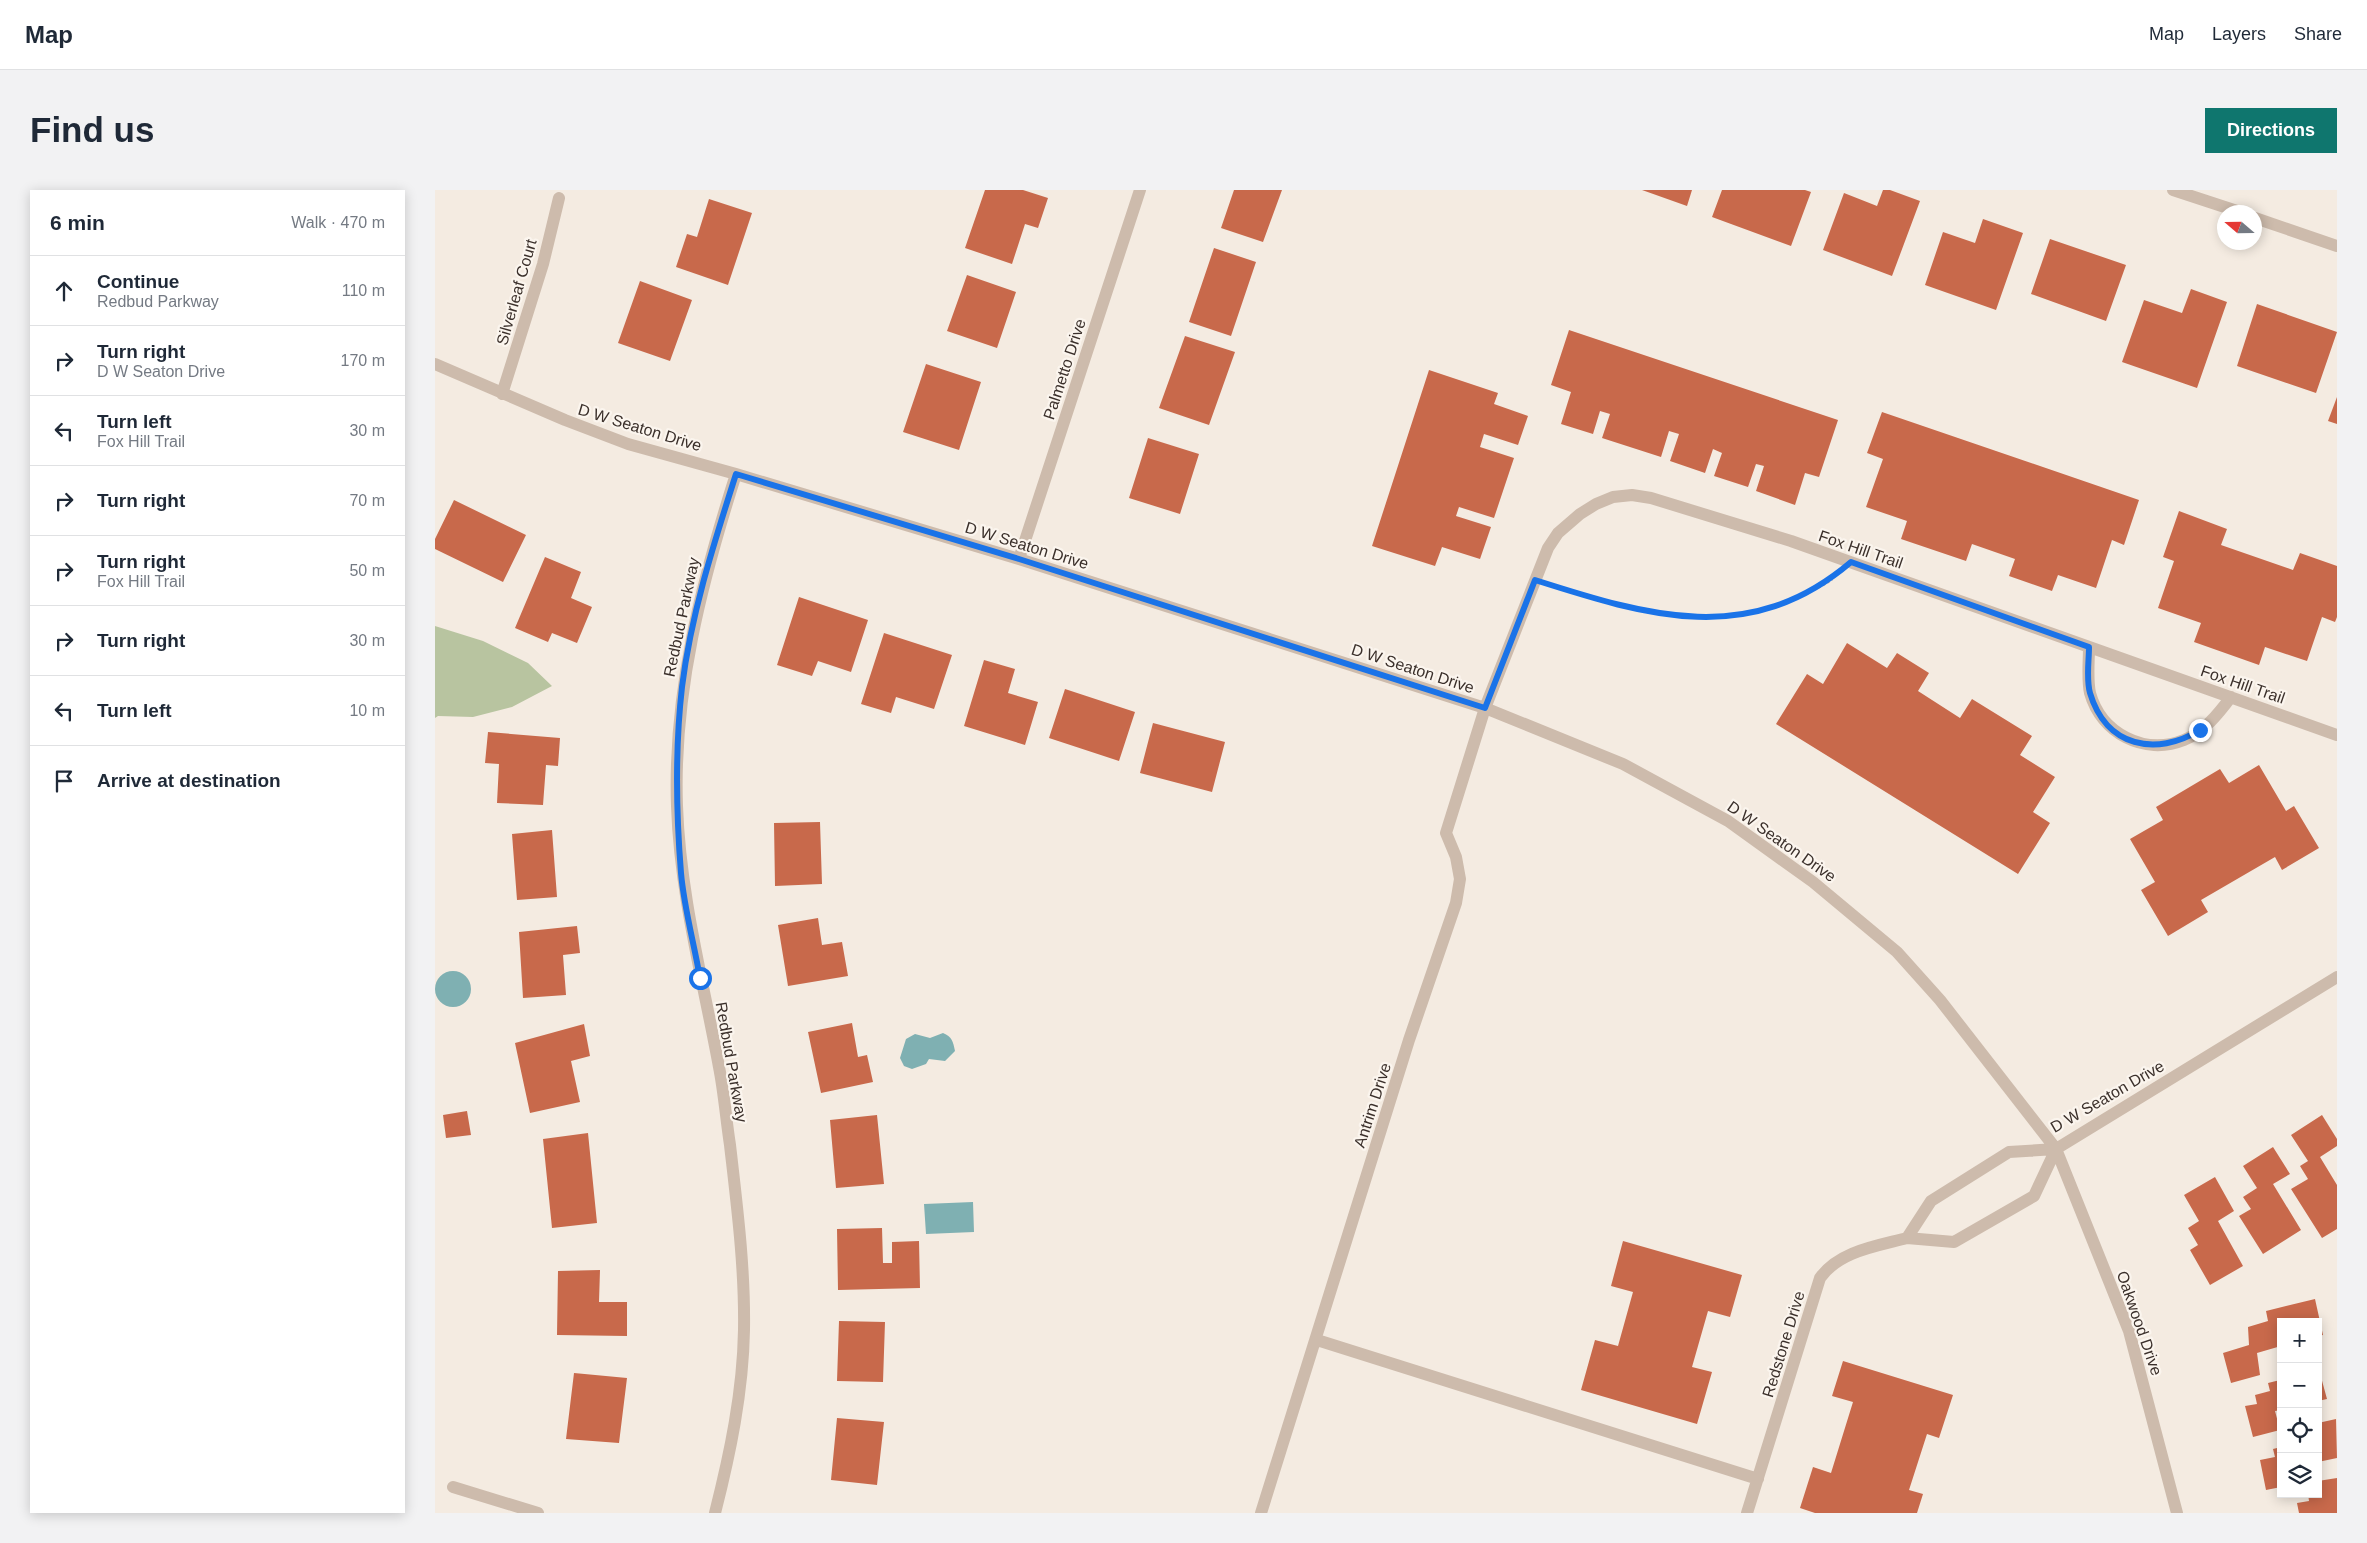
<!DOCTYPE html>
<meta charset="utf-8">
<style>
:root{--surface:#fff;--page:#f2f2f3;--text:#1f2937;--muted:#747a83;--line:#e0e1e3;--accent:#0f766e}
body{margin:0;font-family:Helvetica,sans-serif;background:var(--page);color:var(--text)}
.controls{position:absolute;right:15px;bottom:15px;display:grid;overflow:hidden;border-radius:0px;box-shadow:0 2px 12px #0003}
.controls button{width:45px;height:45px;display:grid;place-items:center;padding:0;border:0;border-bottom:1px solid var(--line);background:var(--surface);color:var(--text);font:25px sans-serif}
.compass{position:absolute;left:1782px;top:15px;width:45px;height:45px;border-radius:50%;background:var(--surface);box-shadow:0 2px 12px #0003;rotate:290deg}
.stop{position:absolute;width:15px;height:15px;margin:-11px;border:4px solid #1a73e8;border-radius:50%;background:#fff}
.stop.end{background:#1a73e8;border-color:#fff;box-shadow:0 1px 5px #0008}
.list{margin:0;padding:0;list-style:none}
h2{display:flex;justify-content:space-between;align-items:center;height:65px;margin:0;padding:0 20px;font-size:21px}
h2 small{font-size:16px;font-weight:400;color:var(--muted)}
.list li{display:grid;grid-template-columns:32px 1fr auto;gap:15px;align-items:center;box-sizing:border-box;height:70px;padding:0 20px;border-top:1px solid var(--line)}
.list b{display:block;font-size:19px;white-space:nowrap}
.list p{margin:0;font-size:16px;white-space:nowrap;color:var(--muted)}
.list em{font-size:16px;font-style:normal;color:var(--muted)}
.icon{flex:none;width:28px;height:28px;fill:none;stroke:currentColor;stroke-width:2;stroke-linecap:round;stroke-linejoin:round}
.map{position:relative;flex:none;width:1902px;height:1323px;overflow:hidden;border-radius:0px}
header{display:flex;align-items:center;gap:30px;box-sizing:border-box;height:70px;padding:0 25px;background:var(--surface);border-bottom:1px solid var(--line)}
header strong{font-size:24px}
nav{display:flex;gap:28px;margin-inline-start:auto;font-size:18px}
.intro{display:flex;align-items:center;justify-content:space-between;box-sizing:border-box;height:120px;padding:0 30px}
h1{margin:0;font-size:35px}
.button{padding:12px 22px;border-radius:0px;background:var(--accent);color:#fff;font-size:18px;font-weight:700}
main{display:flex;gap:30px;padding:0 30px}
aside{flex:1;background:var(--surface);border-radius:0px;box-shadow:0 2px 12px #0003}
.map>svg:first-child{display:block}
.green{fill:#b8c4a0}
.water{fill:#7fb0b2}
.building{fill:#c8694b}
.lines{fill:none;stroke-linecap:round;stroke-linejoin:round}
.path{stroke:#b9a596;stroke-width:3;stroke-dasharray:2.5 2.5;stroke-linecap:butt}
.street{stroke:#cdbbac;stroke-width:12}
.route{stroke:#1a73e8;stroke-width:6}
.labels{text-anchor:middle;stroke-width:4.5;stroke-linejoin:round;paint-order:stroke}
.street-label{font-size:16px;fill:#3b302b;stroke:#fbf5ee}
</style>
<header>
<strong>Map</strong>
<nav><a>Map</a><a>Layers</a><a>Share</a></nav>
</header>
<div class="intro"><h1>Find us</h1><a class="button">Directions</a></div>
<main>
<aside>
<h2>6 min<small>Walk · 470 m</small></h2>
<ul class="list">
<li><svg class="icon" aria-label="ahead" viewBox="0 0 24 24"><path d="M12 20V5M6 11l6-6 6 6"/></svg><div><b>Continue</b><p>Redbud Parkway</p></div><em>110 m</em></li>
<li><svg class="icon" aria-label="right" viewBox="0 0 24 24"><path d="M7 20v-9h11M14 6l5 5-5 5"/></svg><div><b>Turn right</b><p>D W Seaton Drive</p></div><em>170 m</em></li>
<li><svg class="icon" aria-label="left" viewBox="0 0 24 24"><path d="M17 20v-9H6M10 6l-5 5 5 5"/></svg><div><b>Turn left</b><p>Fox Hill Trail</p></div><em>30 m</em></li>
<li><svg class="icon" aria-label="right" viewBox="0 0 24 24"><path d="M7 20v-9h11M14 6l5 5-5 5"/></svg><div><b>Turn right</b></div><em>70 m</em></li>
<li><svg class="icon" aria-label="right" viewBox="0 0 24 24"><path d="M7 20v-9h11M14 6l5 5-5 5"/></svg><div><b>Turn right</b><p>Fox Hill Trail</p></div><em>50 m</em></li>
<li><svg class="icon" aria-label="right" viewBox="0 0 24 24"><path d="M7 20v-9h11M14 6l5 5-5 5"/></svg><div><b>Turn right</b></div><em>30 m</em></li>
<li><svg class="icon" aria-label="left" viewBox="0 0 24 24"><path d="M17 20v-9H6M10 6l-5 5 5 5"/></svg><div><b>Turn left</b></div><em>10 m</em></li>
<li><svg class="icon" aria-label="arrive" viewBox="0 0 24 24"><path d="M6 21V4h12l-3 4 3 4H6"/></svg><div><b>Arrive at destination</b></div></li>
</ul>
</aside>
<div class="map">
<svg width="1902" height="1323" viewBox="0 0 1902 1323">
<rect width="100%" height="100%" fill="#f4ebe1"/>
<!-- green -->
<path class="green" d="M0 436 48 451 93 473 117 496 77 517 38 527 3 526 0 528Z"/>
<!-- water -->
<path class="water" d="M0 799a18 18 0 1 1 36 0a18 18 0 1 1-36 0Z
M508 843C517 847 518 851 520 861L510 871 494 869 491 874 477 879 469 876 465 868 471 849 480 844 495 848Z
M538 1012 539 1042 491 1044 489 1014Z"/>
<!-- building -->
<path class="building" d="M550 0H588L613 8 603 38 590 34 577 74 530 58Z
M799 0H847L828 52 786 38Z
M1207 0H1257L1252 16Z
M1287 0H1370L1376 2 1356 56 1277 27Z
M1448 0H1455L1485 11 1457 86 1388 60 1409 3 1442 16Z
M274 9 317 23 293 95 241 77 252 44 262 47Z
M1548 29 1588 43 1561 120 1490 95 1508 42 1540 53Z
M1615 49 1691 75 1671 131 1596 104Z
M779 58 821 72 796 146 754 132Z
M532 85 581 102 562 158 512 141Z
M205 91 257 110 235 171 183 153Z
M1756 99 1792 112 1762 198 1687 172 1709 110 1747 123Z
M1822 114 1902 142 1881 203 1802 176Z
M1134 140 1403 230 1384 287 1370 283 1360 315 1321 301 1329 276 1321 274 1313 297 1279 286 1287 263 1278 259 1270 283 1235 271 1244 244 1234 241 1226 267 1167 248 1175 224 1165 221 1158 244 1126 234 1136 202 1116 195Z
M750 146 800 162 774 235 724 218Z
M491 174 546 192 524 260 468 242Z
M994 180 1063 203 1059 214 1093 226 1083 255 1049 244 1045 257 1079 268 1059 328 1024 317 1021 326 1056 337 1045 369 1007 357 1000 376 937 356Z
M1902 207V234L1893 231Z
M1447 222 1704 310 1689 355 1677 350 1661 398 1623 385 1617 401 1574 386 1580 369 1537 354 1531 371 1466 349 1472 331 1431 317 1448 269 1432 263Z
M713 248 764 264 745 324 694 308Z
M19 310 91 345 68 392 0 359V349Z
M1744 321 1792 339 1786 355 1858 380 1865 363 1902 376V427L1900 432 1887 427 1872 471 1830 457 1824 475 1759 452 1766 433 1723 418 1739 371 1728 367Z
M110 367 146 382 136 408 157 417 142 453 117 443 113 452 80 438Z
M364 407 433 430 416 482 383 471 377 486 342 475Z
M449 443 517 465 499 519 461 507 456 523 426 514Z
M1412 453 1452 478 1462 463 1494 483 1483 501 1525 528 1537 509 1597 546 1585 565 1620 587 1598 622 1615 633 1583 684 1341 534 1372 484 1388 494Z
M549 470 580 479 573 503 603 512 590 555 529 536Z
M630 499 700 522 684 571 614 548Z
M718 533 790 552 777 602 705 583Z
M53 542 125 548 123 576 111 575 108 615 62 613 64 574 50 573Z
M1824 575 1851 621 1859 616 1884 658 1847 680 1840 667 1766 710 1773 722 1733 746 1706 700 1720 692 1695 649 1728 630 1721 617 1785 579 1794 593Z
M385 632 387 694 340 696 339 633Z
M117 640 122 707 82 710 77 644Z
M383 728 387 755 407 752 413 786 353 796 343 735Z
M142 736 145 763 128 765 131 805 88 808 84 742Z
M417 833 423 867 432 865 438 892 386 903 373 842Z
M149 834 155 866 136 871 145 912 95 923 80 853Z
M32 921 36 945 11 948 8 925Z
M442 925 449 994 401 998 395 930Z
M1887 925 1902 949V956L1885 967 1902 995V1039L1887 1048 1856 999 1873 989 1865 976 1873 971 1856 945Z
M153 943 162 1033 117 1038 108 949Z
M1838 957 1855 984 1838 994 1866 1040 1828 1064 1804 1026 1816 1019 1808 1007 1822 998 1808 976Z
M1780 987 1799 1021 1783 1031 1808 1076 1775 1095 1755 1060 1763 1055 1753 1038 1764 1031 1749 1005Z
M447 1038 448 1073H457V1052L484 1051 485 1098 403 1100 402 1039Z
M1188 1051 1307 1085 1295 1127 1273 1121 1257 1177 1277 1182 1262 1234 1146 1200 1160 1150 1183 1156 1198 1102 1176 1096Z
M165 1080 164 1112H192V1146L122 1145 123 1081Z
M1880 1109 1888 1145 1883 1146V1132H1846V1156L1822 1163 1825 1185 1796 1193 1788 1163 1814 1155 1813 1137 1833 1131 1831 1121Z
M404 1131 450 1132 448 1192 402 1191Z
M1408 1171 1518 1205 1504 1248 1492 1244 1474 1300 1488 1304 1482 1323H1380L1365 1318 1378 1277 1396 1283 1418 1212 1397 1206Z
M1883 1176 1892 1209 1883 1211Z
M1846 1181V1220L1840 1221 1845 1240 1818 1247 1810 1216 1822 1214 1820 1205 1835 1201 1833 1193 1845 1190 1842 1182Z
M139 1183 192 1188 184 1253 131 1249Z
M402 1228 449 1232 442 1295 396 1290Z
M1901 1229 1902 1268 1883 1272V1233Z
M1846 1257V1297L1831 1300 1825 1270 1840 1267 1838 1259Z
M1902 1288V1323H1864L1862 1313 1874 1311 1873 1304H1883V1291Z"/>
<g class="lines">
<!-- path -->
<path class="path" d="M1122 397C1201 422 1292 446 1370 404 1379 399 1389 395 1397 389"/>
<!-- street -->
<path class="street" d="M1738 0 1805 22
M1820 28 1902 56
M0 174 130 230 193 254 301 284 584 369 1050 518 1188 574 1293 631 1378 692 1462 762 1505 810 1621 959 1694 1141 1742 1323
M67 204 108 74 124 8
M584 369 705 0
M1654 457C1654 471 1652 489 1655 503 1666 543 1709 566 1749 550 1769 542 1784 523 1796 507
M1621 959 1599 1006 1519 1052 1472 1048 1496 1011 1574 962 1621 959 1902 787
M882 1150 1323 1289
M18 1297 103 1323
M280 1323C295 1264 308 1202 309 1140 310 1078 302 1016 295 955 291 929 289 902 284 877 268 790 245 705 242 616 238 501 267 391 301 284
M826 1323 974 850 1021 713 1025 689 1021 667 1011 643 1050 518 1113 358 1123 343 1145 324 1161 314 1178 307 1197 305 1216 308 1356 351 1902 545
M1312 1323 1385 1088C1404 1061 1442 1056 1472 1048"/>
</g>
<g class="lines">
<!-- route -->
<path class="route" d="M265 788C259 753 249 718 246 683 241 621 240 558 247 497 256 424 279 353 301 284L584 369 1050 518 1100 390C1213 426 1315 458 1416 372L1654 457C1654 471 1651 489 1655 503 1671 557 1721 567 1765 540"/>
</g>
<g class="labels">
<!-- street labels -->
<g class="street-label">
<text transform="translate(81 102) rotate(-74)" y="6">Silverleaf Court</text>
<text transform="translate(629 179) rotate(-72)" y="6">Palmetto Drive</text>
<text transform="translate(205 237) rotate(17)" y="6">D W Seaton Drive</text>
<text transform="translate(592 355) rotate(17)" y="6">D W Seaton Drive</text>
<text transform="translate(1426 359) rotate(19)" y="6">Fox Hill Trail</text>
<text transform="translate(246 427) rotate(-78)" y="6">Redbud Parkway</text>
<text transform="translate(978 478) rotate(18)" y="6">D W Seaton Drive</text>
<text transform="translate(1808 494) rotate(19)" y="6">Fox Hill Trail</text>
<text transform="translate(1347 651) rotate(35)" y="6">D W Seaton Drive</text>
<text transform="translate(297 872) rotate(80)" y="6">Redbud Parkway</text>
<text transform="translate(1672 906) rotate(-30)" y="6">D W Seaton Drive</text>
<text transform="translate(937 915) rotate(-72)" y="6">Antrim Drive</text>
<text transform="translate(1705 1133) rotate(71)" y="6">Oakwood Drive</text>
<text transform="translate(1348 1154) rotate(-73)" y="6">Redstone Drive</text>
</g>
</g>
</svg>
<div class="controls">
<button>+</button>
<button>−</button>
<button><svg class="icon" aria-label="locate" viewBox="0 0 24 24"><circle cx="12" cy="12" r="6"/><path d="M12 2v4M12 18v4M2 12h4M18 12h4"/></svg></button>
<button><svg class="icon" aria-label="layers" viewBox="0 0 24 24"><path d="M12 4l9 5-9 5-9-5zM3 14l9 5 9-5"/></svg></button>
</div>
<svg class="compass" viewBox="-18 -18 36 36"><path d="M0-13l5 13h-10z" fill="#e53935"/><path d="M0 13l5-13h-10z" fill="#747a83"/></svg>
<div class="stop" style="left:265px;top:788px"></div>
<div class="stop end" style="left:1765px;top:540px"></div>
</div>
</main>
